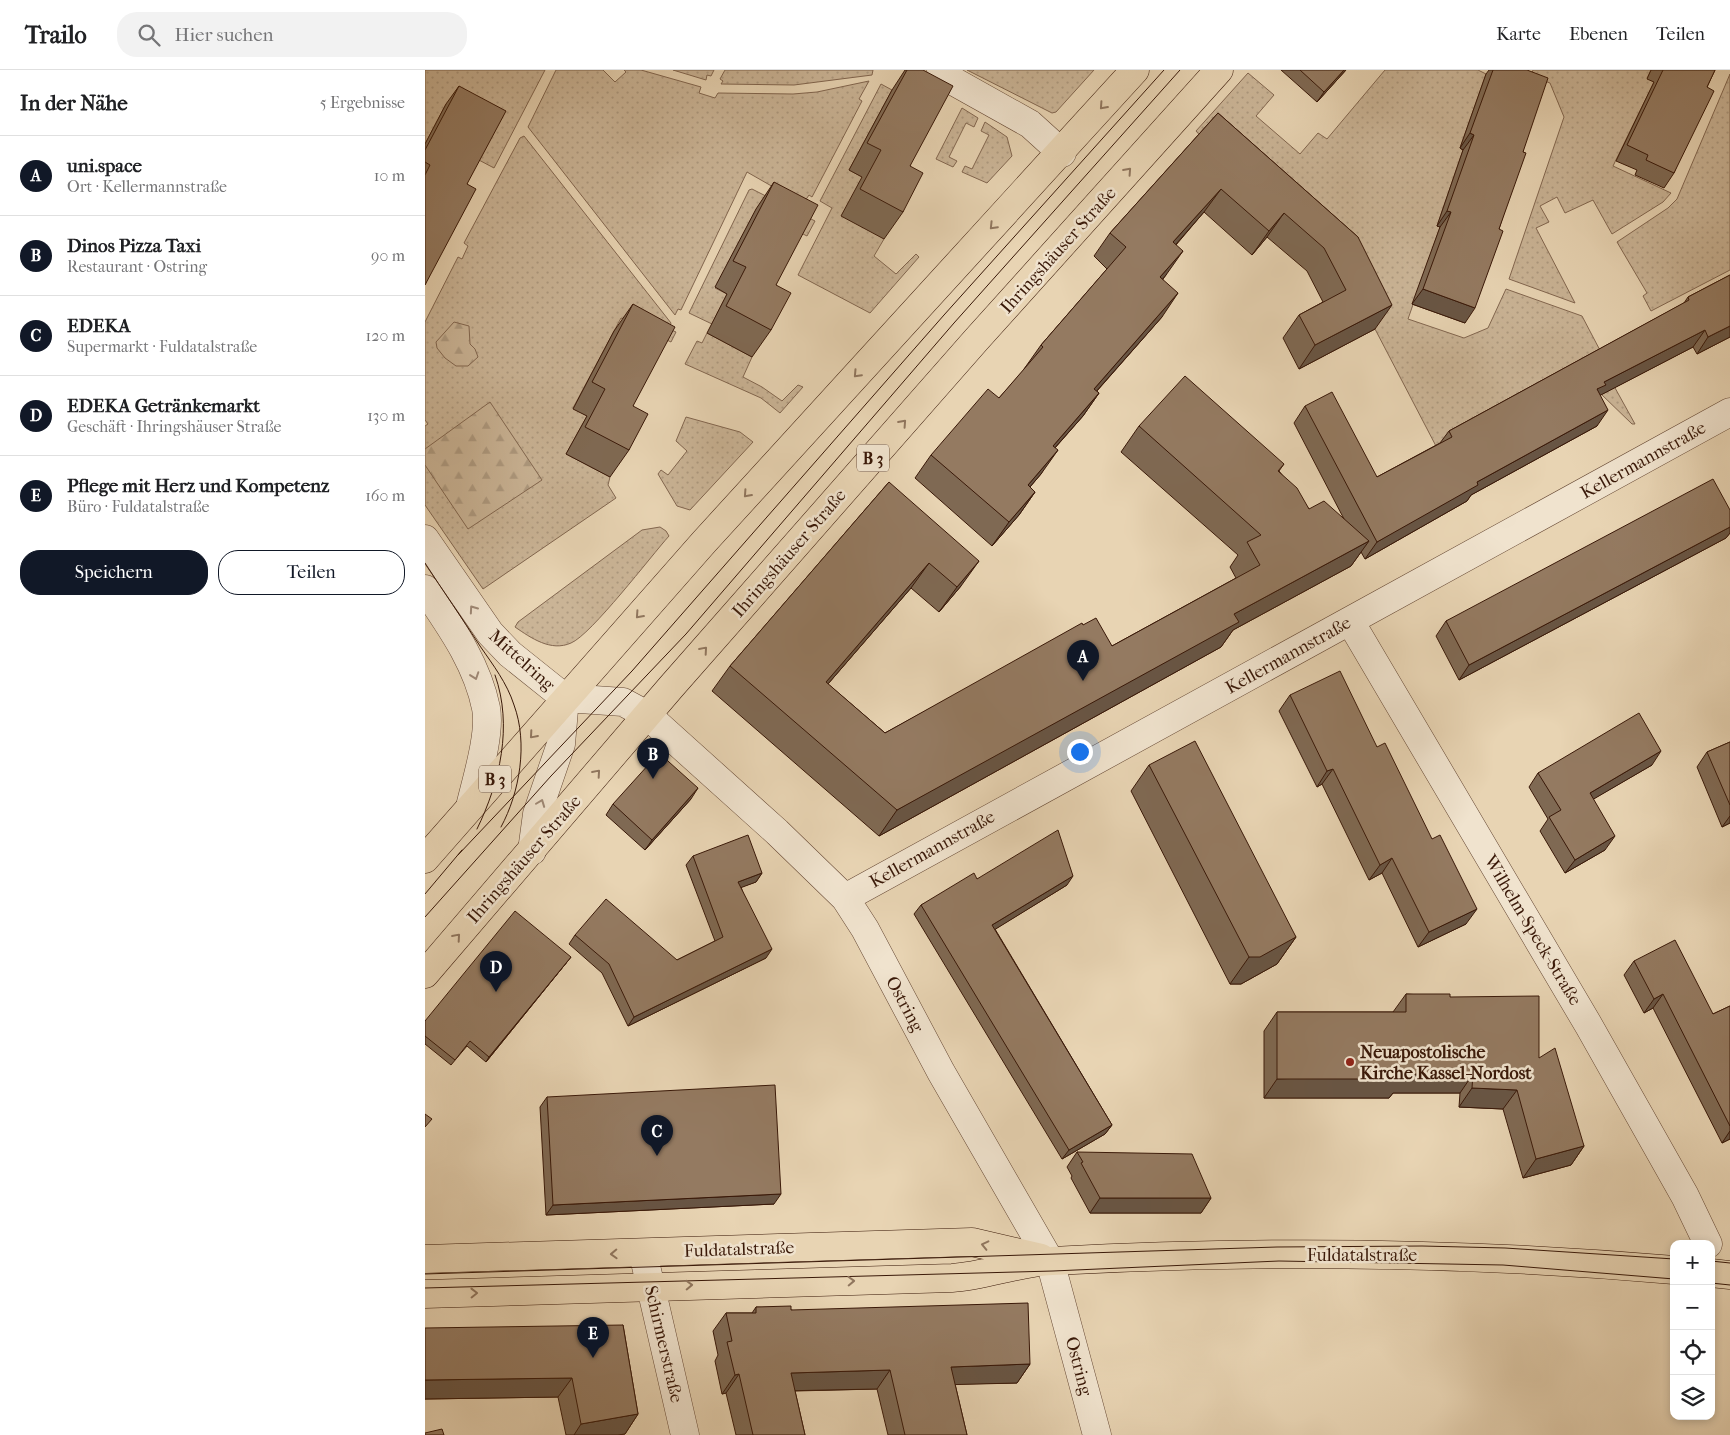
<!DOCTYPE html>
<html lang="de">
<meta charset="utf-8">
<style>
:root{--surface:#fff;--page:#f2f2f2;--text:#202124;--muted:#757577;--line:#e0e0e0;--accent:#111827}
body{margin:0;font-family:"IM FELL French Canon",serif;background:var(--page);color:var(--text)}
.controls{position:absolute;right:15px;bottom:15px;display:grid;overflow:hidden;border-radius:10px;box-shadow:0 2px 8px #0003}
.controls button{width:45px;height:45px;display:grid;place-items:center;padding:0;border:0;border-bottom:1px solid var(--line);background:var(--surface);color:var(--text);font:25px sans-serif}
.you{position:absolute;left:654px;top:681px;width:18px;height:18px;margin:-12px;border:4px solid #fff;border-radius:50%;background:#1a73e8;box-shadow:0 0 0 8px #1a73e833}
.badge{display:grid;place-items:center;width:32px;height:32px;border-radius:50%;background:var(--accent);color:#fff;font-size:16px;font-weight:700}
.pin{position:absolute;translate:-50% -41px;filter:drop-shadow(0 1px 2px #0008)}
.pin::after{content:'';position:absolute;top:26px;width:18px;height:15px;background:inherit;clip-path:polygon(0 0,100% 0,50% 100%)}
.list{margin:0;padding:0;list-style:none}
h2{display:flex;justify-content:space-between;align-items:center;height:65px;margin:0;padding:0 20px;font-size:21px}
h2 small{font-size:16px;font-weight:400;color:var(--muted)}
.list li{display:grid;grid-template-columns:32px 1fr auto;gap:15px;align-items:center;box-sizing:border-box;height:80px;padding:0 20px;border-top:1px solid var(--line)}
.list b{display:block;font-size:19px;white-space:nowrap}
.list p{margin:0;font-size:16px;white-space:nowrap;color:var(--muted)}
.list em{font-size:16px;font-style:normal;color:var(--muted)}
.actions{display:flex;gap:10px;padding:15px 20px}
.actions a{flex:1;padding:11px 0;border:1px solid var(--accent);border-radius:20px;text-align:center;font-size:18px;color:var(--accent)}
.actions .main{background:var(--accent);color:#fff}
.icon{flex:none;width:28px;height:28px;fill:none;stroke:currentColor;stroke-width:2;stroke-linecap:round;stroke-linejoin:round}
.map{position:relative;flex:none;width:1305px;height:1365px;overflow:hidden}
header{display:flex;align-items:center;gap:30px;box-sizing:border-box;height:70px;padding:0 25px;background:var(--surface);border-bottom:1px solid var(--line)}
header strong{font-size:24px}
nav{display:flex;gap:28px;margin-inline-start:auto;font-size:18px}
.search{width:350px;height:45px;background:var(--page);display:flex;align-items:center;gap:12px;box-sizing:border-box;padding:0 18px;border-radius:20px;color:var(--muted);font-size:19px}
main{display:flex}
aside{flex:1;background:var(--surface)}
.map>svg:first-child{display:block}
.green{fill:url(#green-dots);stroke:#82664f}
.forest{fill:url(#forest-firs);stroke:#82664f}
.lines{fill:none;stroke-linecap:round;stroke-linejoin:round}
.minor-casing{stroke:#654733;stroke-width:29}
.major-casing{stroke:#391808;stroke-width:29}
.minor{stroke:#f0e3ce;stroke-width:28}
.major{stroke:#e8d4b3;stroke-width:28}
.tram{stroke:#391808;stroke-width:1}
.wall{fill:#7f6953;stroke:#391808}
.shaded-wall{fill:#685544;stroke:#391808}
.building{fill:#947a61;stroke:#391808}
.oneway{stroke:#90765e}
.oneway2{stroke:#9e8875}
.poi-dot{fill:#8f2418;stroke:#f0e3ce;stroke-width:2}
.labels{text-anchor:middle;stroke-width:5;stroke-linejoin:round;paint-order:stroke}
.shield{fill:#f0e3ce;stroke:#705543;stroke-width:1}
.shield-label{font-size:16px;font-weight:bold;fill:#391808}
.street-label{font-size:18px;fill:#391808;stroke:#f0e3ce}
.poi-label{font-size:18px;font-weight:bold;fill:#391808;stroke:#f0e3ce;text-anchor:start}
</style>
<header>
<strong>Trailo</strong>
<div class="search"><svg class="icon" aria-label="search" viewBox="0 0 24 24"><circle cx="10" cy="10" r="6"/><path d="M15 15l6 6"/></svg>Hier suchen</div>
<nav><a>Karte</a><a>Ebenen</a><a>Teilen</a></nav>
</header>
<main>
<aside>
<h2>In der Nähe<small>5 Ergebnisse</small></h2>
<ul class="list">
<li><span class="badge">A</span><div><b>uni.space</b><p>Ort · Kellermannstraße</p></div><em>10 m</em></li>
<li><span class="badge">B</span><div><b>Dinos Pizza Taxi</b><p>Restaurant · Ostring</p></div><em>90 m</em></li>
<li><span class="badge">C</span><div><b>EDEKA</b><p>Supermarkt · Fuldatalstraße</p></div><em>120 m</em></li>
<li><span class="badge">D</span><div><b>EDEKA Getränkemarkt</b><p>Geschäft · Ihringshäuser Straße</p></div><em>130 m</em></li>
<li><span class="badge">E</span><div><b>Pflege mit Herz und Kompetenz</b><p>Büro · Fuldatalstraße</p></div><em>160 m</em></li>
</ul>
<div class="actions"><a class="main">Speichern</a><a>Teilen</a></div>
</aside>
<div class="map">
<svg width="1305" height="1365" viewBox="0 0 1305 1365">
<defs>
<pattern id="green-dots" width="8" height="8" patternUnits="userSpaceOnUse" patternTransform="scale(1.25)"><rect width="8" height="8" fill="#cab496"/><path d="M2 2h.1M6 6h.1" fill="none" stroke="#ae9a80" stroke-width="1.8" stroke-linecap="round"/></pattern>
<pattern id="forest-firs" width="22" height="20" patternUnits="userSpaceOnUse" patternTransform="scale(1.25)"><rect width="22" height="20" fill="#cab496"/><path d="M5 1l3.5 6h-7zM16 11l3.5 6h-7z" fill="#ae9a80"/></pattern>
</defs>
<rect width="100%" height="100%" fill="#e8d4b3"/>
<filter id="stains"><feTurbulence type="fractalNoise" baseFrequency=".004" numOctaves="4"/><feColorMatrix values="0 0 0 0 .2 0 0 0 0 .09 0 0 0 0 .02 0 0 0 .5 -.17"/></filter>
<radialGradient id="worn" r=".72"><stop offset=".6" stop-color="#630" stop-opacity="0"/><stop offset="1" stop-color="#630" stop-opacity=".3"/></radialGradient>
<!-- green -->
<path class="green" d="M0 0H120L69 98 52 89 21 34 0 74Z
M131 0H178L190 12 201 2 199 0H216L276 17 274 23 290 28 293 23 368 24 392 22 444 11 434 29 437 31 387 127 384 125 378 134 322 102 256 240 253 239 250 245 103 57Z
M248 0H289L286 6 282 5 281 10Z
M300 0H448L447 5 369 15 296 14 298 11 295 9Z
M542 0H669L631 42 627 43Z
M960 0H1053L1061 4 1035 78 1038 80 1012 156 1015 157 983 249 1039 268 1063 258 1081 219 1157 246 1178 286 1174 289 1210 354H1207L1176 324 1012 378 950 259 771 61 823 3 849 25 831 46 875 84 893 63 902 69Z
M1108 0H1226L1222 8 1229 12 1188 96 1246 123 1238 132 1187 164 1168 130 1140 143 1132 127 1115 136 1124 152 1111 158 1150 233 1084 209 1139 47 1125 13 1106 6Z
M1305 4V200L1226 241 1218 226 1222 223 1192 172 1243 138 1252 129Z
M456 14 467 20 424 100 437 107 459 169 449 186 471 204 491 184 494 187 445 243 373 205 407 138 395 131Z
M537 38 553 48 549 57 541 53 524 87 532 91 528 97 511 89Z
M560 52 582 67 587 86 562 113 537 102 540 96 547 99 564 65 556 61Z
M99 66 246 253 244 259 251 262 246 272 196 248 148 338 162 346 141 384 185 407 183 415 191 428 58 519 0 435V356L3 354 0 350V252L33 187 37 189 43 176 39 173 95 68Z
M327 119 390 151 382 166 374 162 290 218 302 224 287 254 264 243 324 120Z
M282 263 327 287 318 307 337 317 357 331 373 315 378 317 355 343 336 328 260 294 272 271 277 273Z
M261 347 315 362 328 372 265 440 252 436 233 404 236 400 243 405 262 381 251 371Z
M235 457 241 461 244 466C226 486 166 565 146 573 126 582 106 568 90 557L93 552 217 460Z"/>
<!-- forest -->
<path class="forest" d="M29 252 44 256 45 274 50 279 53 287 43 296H31L20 288 12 278 11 272Z
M65 332 117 410 43 459 0 395V379Z"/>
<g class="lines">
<defs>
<path id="minor" d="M516 0 530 12 605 54 637 83
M0 469 65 563 85 584 140 628 136 674 112 744 107 781
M0 519C25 556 52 593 61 638 66 664 51 711 45 737
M925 551 1164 956 1260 1126 1283 1174
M140 628 198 632 222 645 352 762 420 828 440 859 516 1002 625 1191 672 1365
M420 828 1305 342
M218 1183 260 1365"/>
<path id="major" d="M0 789 279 472 710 0
M0 904 246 617 551 270 794 0
M0 1189 547 1172 616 1188
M1286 1203 1305 1205
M0 1224 527 1208C561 1206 594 1192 627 1191 834 1180 1042 1182 1249 1200"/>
</defs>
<!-- minor casing -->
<use href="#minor" class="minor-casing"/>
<!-- major casing -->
<use href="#major" class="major-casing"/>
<!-- minor -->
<use href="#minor" class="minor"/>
<!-- major -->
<use href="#major" class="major"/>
<!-- tram -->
<path class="tram" d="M0 493C18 521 37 548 55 576 68 595 82 613 89 635 103 673 95 722 76 757
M52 759C75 712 88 656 70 605
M33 785 207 601 519 245 739 0
M0 824 37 780
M0 847 126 706 261 564 529 253 755 0
M1286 1191 1305 1193
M0 1204 852 1177 997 1176 1080 1178 1249 1189
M1286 1213 1305 1215
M0 1218 628 1201 854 1191 1078 1195 1249 1209"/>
</g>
<!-- wall -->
<path class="wall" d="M480 0H498L485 96 478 142 459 169 416 146 437 107 424 100 467 20Z
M856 0H921L892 32Z
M1064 0H1102L1098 82 1074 159 1040 253 987 234 1015 157 1012 156 1038 80 1035 78 1061 4Z
M1226 0H1290L1282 17 1249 103 1239 118 1210 105 1212 100 1191 91 1229 12 1222 9Z
M34 16 42 114 0 215V74L21 34Z
M793 43 933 167 950 259 874 299 858 268 874 245 898 232 882 201 842 167 827 185 779 142 751 175 741 205 738 209 737 247 672 321 674 323 658 346 630 378 616 404 605 417 610 422 594 445 567 476 490 408 506 385 574 328 600 299H599L616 275 682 199 669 186 685 163Z
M349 112 351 215 346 260 327 287 282 263 302 224 290 217 331 139Z
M1305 205V267L1272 284 1268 277 1175 325 1172 356 1046 425 1042 431 940 489 936 482 926 496 808 560 796 577 454 766 287 621 305 596 464 412 536 516 514 542 486 518 403 614 460 663 658 555 687 576 811 508 805 497 813 485 696 382 714 356 859 394 854 401 884 439 919 449 869 353 880 336 952 407 1015 373 1024 361 1259 233 1263 227Z
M208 234V336L204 380 185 407 141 384 162 346 148 339 189 261Z
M1305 440V463L1301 468 1034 610 1011 566 1021 551Z
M865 625 952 677 1041 854 993 877 957 803 944 810 897 714 892 717 854 641Z
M1305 672V753L1297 757 1272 697 1282 682Z
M724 695 871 867 852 894 816 914H805L706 721Z
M1227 695 1168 729 1180 780 1140 803 1115 761 1123 749 1104 717 1113 703Z
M266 729 220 780 181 745 188 734Z
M268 786 337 803 331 812 316 817 341 888 203 956 177 903 144 874 150 865 252 890 290 871 261 795Z
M552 809 642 815 570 859 687 1055 680 1064 637 1089 489 844 496 835Z
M1209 891 1288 944 1305 936V1069L1297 1073 1228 938 1219 943 1199 905Z
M142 892 61 992 42 976 26 995 0 974V951Z
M981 924 1025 927 1114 988 1159 1076 1146 1095 1098 1108 1078 1039 1034 1037 1035 1023H968L964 1028H839V961L852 942H968Z
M122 1027 349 1134 121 1145 115 1037Z
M652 1082 786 1128 776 1143H665L646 1108 647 1106 642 1097Z
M331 1237 366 1240 605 1294 592 1313 530 1314 542 1365H463L452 1319 370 1321 380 1365H311L301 1323 297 1324 290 1291 293 1285 288 1261 301 1243H327Z
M198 1255 213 1344 200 1364 193 1365H141L133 1327 0 1329Z"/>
<!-- shaded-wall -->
<path class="shaded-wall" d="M919 0H921L892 32 899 22Z
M1045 63 1049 65 1038 80 1035 78Z
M796 119 779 142 732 196 748 172Z
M1022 141 1026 142 1015 157 1012 156Z
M859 143 842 167 827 185 844 161Z
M758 181 741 205 719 231 735 207Z
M998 219 1050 238 1040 253 987 234Z
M753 223 737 247 653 342 669 319Z
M967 235 950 259 874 299 890 275Z
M1305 256V267L1272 284 1283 267Z
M1280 260 1268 277 1172 327V319L1179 312Z
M674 323 658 346 611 399 628 376Z
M1183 340 1172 356 1046 425 1042 431 940 489 952 472 1052 412Z
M633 380 616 404 586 439 603 415Z
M610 422 594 445 567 476 584 452Z
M1305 457V463L1301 468 1034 610 1044 595Z
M944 471 926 496 808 560 796 577 454 766 472 740 809 544Z
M554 491 536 516 514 542 532 517Z
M504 493 486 518 383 637 401 612Z
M1236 681 1227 695 1155 737 1165 723Z
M908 699 897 714 892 717 902 701Z
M273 718 266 729 220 780 227 770Z
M1305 746V753L1297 757Z
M1190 766 1180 780 1140 803 1150 790Z
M967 788 957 803 944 810 955 795Z
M337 803 331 812 307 821 313 812Z
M648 806 642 815 561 865 567 855Z
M1052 839 1041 854 993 877 1004 862Z
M871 867 852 894 816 914H805L824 887Z
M347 879 341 888 203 956 209 947Z
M146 887 142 892 61 992 64 987Z
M1238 924 1228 938 1219 943 1229 929Z
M978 1004H1048L1035 1023H968L964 1028H839L852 1009Z
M1047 1018 1092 1020 1078 1039 1034 1037Z
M687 1055 680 1064 637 1089 644 1080Z
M1305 1061V1069L1297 1073Z
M1159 1076 1146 1095 1098 1108 1111 1089Z
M356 1124 349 1134 121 1145 128 1135Z
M675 1128H786L776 1143H665Z
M605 1294 592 1313 513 1315 526 1297Z
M465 1300 452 1319 353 1321 366 1303Z
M314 1304 301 1323 297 1324 310 1305Z
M147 1308 133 1327 0 1329V1310Z
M213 1344 200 1364 193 1365H149L156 1354Z"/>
<!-- building -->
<path class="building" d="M482 0H498L528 16 485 96 498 103 478 142 435 119 456 80 442 73Z
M875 0H919L899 22Z
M1068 0H1102L1123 8 1098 82 1101 83 1074 159 1078 161 1050 238 998 219 1026 142 1022 141 1049 65 1045 63Z
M1238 0H1290L1282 17 1289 21 1249 103 1221 90 1223 85 1202 75Z
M34 16 81 41 42 114 51 119 0 215V105L5 95 0 92V80Z
M793 43 933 167 967 235 890 275 874 245 921 220 899 178 859 143 844 161 796 119 748 172 758 181 735 207 753 223 669 319 674 323 628 376 633 380 603 415 610 422 584 452 506 385 563 319 574 328 618 277 616 275 701 177 685 163Z
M349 112 393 135 351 215 366 223 346 260 301 236 321 197 308 191Z
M1305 205V256L1283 267 1280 260 1179 312 1181 315 1172 319 1183 340 1052 412 1053 415 952 472 880 336 907 322 952 407 1027 367 1024 361 1264 230 1263 227Z
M208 234 250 257 208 336 223 344 204 380 160 357 180 319 167 312Z
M760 306 859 394 853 401 872 418 884 439 899 431 944 471 809 544 814 552 472 740 305 596 464 412 554 491 532 517 504 493 401 612 460 663 657 553 658 555 671 548 687 576 835 495 822 472 836 465 714 356Z
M1288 409 1305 440V457L1044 595 1021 551Z
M915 601 952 677 960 673 1007 769 1015 765 1052 839 1004 862 967 788 955 795 908 699 902 701 865 625Z
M1214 643 1236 681 1165 723 1190 766 1150 790 1124 747 1136 740 1113 703Z
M770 671 871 867 835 887H824L724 695Z
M1305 672V735L1282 682Z
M234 683 273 718 227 770 188 734Z
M633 760 648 806 567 855 687 1055 644 1080 496 835 549 803 552 809Z
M323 765 337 803 313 812 347 879 209 947 184 894 150 865 181 829 252 890 298 867 268 786Z
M90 841 146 887 64 987 45 971 30 990 0 966V951Z
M1250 870 1288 944 1305 936V1056L1238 924 1229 929 1209 891Z
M981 924H1025V927L1114 926V988L1130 978 1159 1076 1111 1089 1092 1020 1047 1018 1048 1004H978V1009H852V942H981Z
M350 1015 356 1124 128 1135 122 1027Z
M0 1044 7 1049 0 1057Z
M652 1082 767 1084 786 1128H675L656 1093 658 1092Z
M603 1233 605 1294 526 1297 542 1365H480L465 1300 366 1303 380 1365H328L314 1304 310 1305 302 1272 307 1271 301 1243H331V1237L366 1236V1240Z
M198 1255 213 1344 156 1354 147 1308 0 1310V1258Z
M17 1359 19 1365H0V1363Z"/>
<!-- one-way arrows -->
<defs><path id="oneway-chevron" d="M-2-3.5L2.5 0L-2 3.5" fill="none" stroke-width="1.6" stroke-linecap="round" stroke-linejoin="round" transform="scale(1.25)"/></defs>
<g class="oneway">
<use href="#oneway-chevron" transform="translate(678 36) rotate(132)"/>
<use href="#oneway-chevron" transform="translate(703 101) rotate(-48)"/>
<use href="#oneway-chevron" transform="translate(568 156) rotate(134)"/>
<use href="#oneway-chevron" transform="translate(432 304) rotate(133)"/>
<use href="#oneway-chevron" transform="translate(478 353) rotate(-48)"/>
<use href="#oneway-chevron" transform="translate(322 424) rotate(132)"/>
<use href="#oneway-chevron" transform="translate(214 545) rotate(132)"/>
<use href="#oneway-chevron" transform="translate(279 580) rotate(-49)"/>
<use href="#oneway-chevron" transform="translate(108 665) rotate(131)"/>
<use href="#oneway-chevron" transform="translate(172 703) rotate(-49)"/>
<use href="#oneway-chevron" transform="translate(32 867) rotate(-49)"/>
<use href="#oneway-chevron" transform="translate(560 1175) rotate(-167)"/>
<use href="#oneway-chevron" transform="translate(189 1184) rotate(178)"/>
<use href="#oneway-chevron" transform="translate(426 1211) rotate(-2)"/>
<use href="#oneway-chevron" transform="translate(264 1215) rotate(-2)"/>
<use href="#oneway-chevron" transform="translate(49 1223) rotate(-1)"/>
</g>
<g class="oneway2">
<use href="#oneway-chevron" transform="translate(48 539) rotate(-125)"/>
<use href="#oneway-chevron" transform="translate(50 606) rotate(71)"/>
<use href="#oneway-chevron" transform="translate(116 733) rotate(-69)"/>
</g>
<!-- markers -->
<circle class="poi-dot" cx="925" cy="992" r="5"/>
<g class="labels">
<!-- shield labels -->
<g class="shield">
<rect x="432" y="374.5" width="32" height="27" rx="4"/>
<rect x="54" y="695.5" width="32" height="27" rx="4"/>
</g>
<g class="shield-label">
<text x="448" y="394">B 3</text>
<text x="70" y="715">B 3</text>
</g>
<!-- street labels -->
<g class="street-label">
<text transform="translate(633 180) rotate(-48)" y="6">Ihringshäuser Straße</text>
<text transform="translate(1218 390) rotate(-29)" y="6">Kellermannstraße</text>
<text transform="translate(364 483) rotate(-49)" y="6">Ihringshäuser Straße</text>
<text transform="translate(863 585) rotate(-29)" y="6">Kellermannstraße</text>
<text transform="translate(97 590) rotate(42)" y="6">Mittelring</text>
<text transform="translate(507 779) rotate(-29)" y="6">Kellermannstraße</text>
<text transform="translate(99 789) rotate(-49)" y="6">Ihringshäuser Straße</text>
<text transform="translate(1108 860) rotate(59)" y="6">Wilhelm-Speck-Straße</text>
<text transform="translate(480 934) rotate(62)" y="6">Ostring</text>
<text transform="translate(314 1179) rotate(-2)" y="6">Fuldatalstraße</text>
<text x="937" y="1191">Fuldatalstraße</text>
<text transform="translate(239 1274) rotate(77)" y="6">Schirmerstraße</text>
<text transform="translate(654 1296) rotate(75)" y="6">Ostring</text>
</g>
<!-- poi labels -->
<g class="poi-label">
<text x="935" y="988">Neuapostolische<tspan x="935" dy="21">Kirche Kassel-Nordost</tspan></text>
</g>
</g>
<rect width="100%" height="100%" filter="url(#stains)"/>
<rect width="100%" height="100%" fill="url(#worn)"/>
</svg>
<div class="controls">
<button>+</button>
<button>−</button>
<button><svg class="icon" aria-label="locate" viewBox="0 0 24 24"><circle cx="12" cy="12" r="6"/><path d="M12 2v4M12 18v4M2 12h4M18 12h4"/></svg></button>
<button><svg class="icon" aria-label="layers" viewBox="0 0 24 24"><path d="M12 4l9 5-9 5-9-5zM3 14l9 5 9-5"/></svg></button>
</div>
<div class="you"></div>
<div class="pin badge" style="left:658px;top:611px">A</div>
<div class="pin badge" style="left:228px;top:709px">B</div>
<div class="pin badge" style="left:232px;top:1086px">C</div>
<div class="pin badge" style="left:71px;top:922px">D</div>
<div class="pin badge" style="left:168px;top:1288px">E</div>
</div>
</main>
